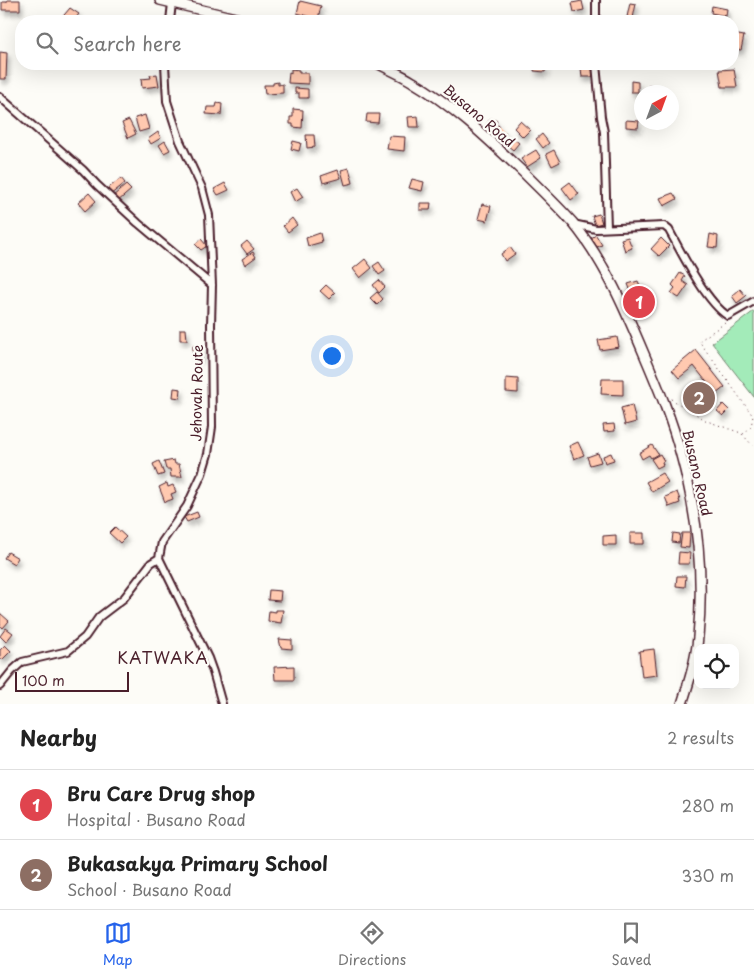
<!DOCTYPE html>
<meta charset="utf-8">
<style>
:root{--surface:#fff;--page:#f6f6f6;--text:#222;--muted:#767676;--line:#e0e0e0;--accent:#2563eb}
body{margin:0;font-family:"Playpen Sans",sans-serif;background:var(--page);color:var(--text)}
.controls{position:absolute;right:15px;bottom:15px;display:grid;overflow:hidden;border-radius:10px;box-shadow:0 5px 20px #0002}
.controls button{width:45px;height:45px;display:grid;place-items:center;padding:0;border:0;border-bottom:1px solid var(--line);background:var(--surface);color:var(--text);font:25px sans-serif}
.compass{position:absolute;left:634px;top:85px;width:45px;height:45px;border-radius:50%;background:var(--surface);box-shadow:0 5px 20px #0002;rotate:41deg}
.scale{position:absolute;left:15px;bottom:12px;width:114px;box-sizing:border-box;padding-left:5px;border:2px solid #4a1f2b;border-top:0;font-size:14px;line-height:18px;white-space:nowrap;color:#4a1f2b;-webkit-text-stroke:4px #fdfcf7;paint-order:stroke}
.you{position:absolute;left:331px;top:355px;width:18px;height:18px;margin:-12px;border:4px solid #fff;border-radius:50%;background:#1a73e8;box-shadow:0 0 0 8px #1a73e833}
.badge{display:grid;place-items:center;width:32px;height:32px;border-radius:50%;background:var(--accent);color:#fff;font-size:16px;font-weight:700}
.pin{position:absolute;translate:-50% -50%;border:2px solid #fff;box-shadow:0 1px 5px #0006}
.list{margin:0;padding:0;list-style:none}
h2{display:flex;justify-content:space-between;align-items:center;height:65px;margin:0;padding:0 20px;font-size:21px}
h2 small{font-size:16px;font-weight:400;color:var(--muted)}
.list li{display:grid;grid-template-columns:32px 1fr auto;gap:15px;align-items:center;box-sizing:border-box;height:70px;padding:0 20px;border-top:1px solid var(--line)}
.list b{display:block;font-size:19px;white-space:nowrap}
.list p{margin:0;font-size:16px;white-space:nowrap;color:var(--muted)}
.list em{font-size:16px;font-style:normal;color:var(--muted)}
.icon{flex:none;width:28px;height:28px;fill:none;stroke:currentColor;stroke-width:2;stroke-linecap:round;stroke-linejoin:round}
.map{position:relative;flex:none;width:754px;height:704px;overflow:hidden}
.search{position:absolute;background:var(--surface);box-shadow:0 5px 20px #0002;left:15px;right:15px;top:15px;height:55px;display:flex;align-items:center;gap:12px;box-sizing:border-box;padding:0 18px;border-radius:20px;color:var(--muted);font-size:19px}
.sheet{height:205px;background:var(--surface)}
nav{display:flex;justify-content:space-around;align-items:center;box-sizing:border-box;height:70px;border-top:1px solid var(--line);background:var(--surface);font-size:14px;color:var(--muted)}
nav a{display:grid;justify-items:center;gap:2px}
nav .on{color:var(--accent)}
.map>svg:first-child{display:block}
.green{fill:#a3ebb9;stroke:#768572}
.building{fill:#ffc9b0;stroke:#4a1f2b;filter:url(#shadow)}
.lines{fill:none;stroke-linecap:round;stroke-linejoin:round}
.street-casing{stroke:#4a1f2b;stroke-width:10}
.secondary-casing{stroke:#4a1f2b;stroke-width:12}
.path{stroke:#4a1f2b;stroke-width:1;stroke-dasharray:1 4;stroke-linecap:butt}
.street{stroke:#fdfcf7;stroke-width:6}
.secondary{stroke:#fdfcf7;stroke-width:9}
.labels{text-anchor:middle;stroke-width:4.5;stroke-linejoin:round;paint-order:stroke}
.street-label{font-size:14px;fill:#4a1f2b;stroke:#fdfcf7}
.quarter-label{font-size:16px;letter-spacing:1px;fill:#4a1f2b;stroke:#fdfcf7}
</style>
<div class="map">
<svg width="754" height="704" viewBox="0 0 754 704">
<defs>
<filter id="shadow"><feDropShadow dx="2.5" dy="4.5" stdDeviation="2.5" flood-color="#0004"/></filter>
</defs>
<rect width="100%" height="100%" fill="#fdfcf7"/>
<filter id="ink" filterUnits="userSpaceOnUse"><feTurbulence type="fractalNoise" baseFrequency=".02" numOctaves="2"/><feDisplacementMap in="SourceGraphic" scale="10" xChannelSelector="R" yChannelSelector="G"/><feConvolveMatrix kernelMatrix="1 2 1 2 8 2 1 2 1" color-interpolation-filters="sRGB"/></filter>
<g filter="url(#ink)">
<!-- green -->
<path class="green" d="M754 311V397L712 343Z"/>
<!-- building -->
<path class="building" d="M7 0H20V10H2V2H7Z
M300 1 321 6 318 19 297 13Z
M582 1 584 10 574 12 572 3Z
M630 3 636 4 633 18 627 17Z
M712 6 727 9 726 16 711 13Z
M70 8 79 14 75 19 77 21H59Z
M733 34 744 36 741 50 733 49Z
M0 52 7 53 6 79H0Z
M535 65 546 67 545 72 534 71Z
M592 67 593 77H582L581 68Z
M291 69 299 70V73H308V84L288 83 289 72 291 73Z
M734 69 737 87H722L719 70Z
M157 74 159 86 142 88 141 79 151 78 150 75Z
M631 81 638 82V92H631Z
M278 82V85L283 84V93L265 94 264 85H273V83Z
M649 85 661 87 660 92H648Z
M295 88 308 89V98H299V93H295Z
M217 103 222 104 221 115 206 114 207 107H216Z
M293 109 303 110 302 128 293 127V124H290V117H293Z
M367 114H379L378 123 366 122Z
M145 115 149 129 139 132 135 118Z
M418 116 419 127H409L408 117Z
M491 118 497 121 489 133 483 129Z
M129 120 136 134 128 138 122 123Z
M626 120 639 121 638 128 626 127Z
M520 121 530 130 523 137 514 128Z
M498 125 506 133 501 137 493 129Z
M158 132 161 138 151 144 148 139Z
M542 134 549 143 543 148 536 139Z
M306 135H314L315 147 307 148Z
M389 136 405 137 404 151 387 149Z
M513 138 519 143 513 150 507 145Z
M165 141 170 150 164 153 159 145Z
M293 141 301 143 299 151 291 149Z
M536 150 541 158 527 167 521 159Z
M554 150 560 162 552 166 546 154Z
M349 168 353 183 345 185 341 170Z
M338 170 341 178 323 183 321 176Z
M121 178 125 183 110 195 106 190Z
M412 179 424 182 422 191 409 188Z
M570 182 579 194 571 200 562 188Z
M225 183 229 190 218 195 214 189Z
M126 185 131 190 117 202 112 197Z
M297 188 303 197 295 202 290 192Z
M89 193 96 201 85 211 78 203Z
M673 193 677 199 664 206 660 198Z
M420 203H431L430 210H420Z
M482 204 491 206 487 221 478 219Z
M599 214 602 223 595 225 592 216Z
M292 218 297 225 288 232 283 226Z
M320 233 322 242 308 246 306 238Z
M710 234 718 236 717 248 708 247Z
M596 235 602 245 597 247 591 238Z
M628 237 632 248 625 251 621 239Z
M661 238 669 246 659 256 651 249Z
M201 239 207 246 201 250 195 244Z
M247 241 254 249 247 254 241 246Z
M510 247 515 254 505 261 501 254Z
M253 252 256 257 245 265 242 259Z
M365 259 372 268 360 278 353 269Z
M379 262 385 271 379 275 373 266Z
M680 273 685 276 682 281 688 285 679 298 671 293 675 288 672 285Z
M379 280 385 287 379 293 373 285Z
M638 281 644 295 634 299 628 284Z
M326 285 335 293 329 299 320 291Z
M740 289 746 296 737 303 732 296Z
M377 292 383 299 377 305 370 298Z
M180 329H186L187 340H180Z
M617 337 619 347 600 350 598 340Z
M193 346H200L201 358H193Z
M696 350 725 387 716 394 694 366 679 378 672 370Z
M506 378 518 379V393L506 392Z
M602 379H623V395L601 394Z
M174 388 181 389 180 398 173 397Z
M723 404 729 410 723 416 717 411Z
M632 405 636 422 625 425 621 408Z
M614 424 615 431 604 432 603 425Z
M578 442 584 455 574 459 569 446Z
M652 445 658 454 651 458 649 455 642 459 639 453Z
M598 453 601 462 590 465 587 457Z
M611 453 614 460 605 463 603 456Z
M660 454 664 461 662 462 663 465 657 468 651 459Z
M174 460 175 464H179L182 477H171L170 469H166L164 462Z
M159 461 164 474 158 476 153 464Z
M662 473 668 482 652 492 646 482Z
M167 483 168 487 173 485 176 492 171 494 173 499 165 502 159 487Z
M677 492 680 500H679L680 503 669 507 665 497Z
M197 512 199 517 187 522 184 517Z
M115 527 126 537 120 543 109 533Z
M630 533H644V544H630Z
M673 533 680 534 679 543 672 542Z
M682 533H690L689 548 680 547Z
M616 535V545H603V536Z
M8 552 18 558 14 564 4 558Z
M679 552 690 553 689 564H678Z
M677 576H686L685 587 676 586Z
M269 590 281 591 280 601 268 600Z
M276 610H283L281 623 268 621 269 611 276 612Z
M0 613 9 621 3 628 0 625Z
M6 628 13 633 6 642 0 636Z
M279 639 292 640V649L281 648Z
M5 645 11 651 2 660 0 658V650Z
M654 649 657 675 642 677 639 651Z
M294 666V680H275L274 667Z"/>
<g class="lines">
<defs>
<path id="street" d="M170 21 172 3
M596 21V0
M165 64 167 101 180 141 202 188 209 215 212 285 211 325 212 427 208 454 202 474 187 506 162 542 159 558 208 658 213 672 222 704
M596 64 601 117 604 132 607 228
M0 97 83 170 97 185 138 223 212 285
M573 224 596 229 664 226 669 230C682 254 706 302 728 316L754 301
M0 686 12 671 22 662 68 651 85 637 99 617 124 598 151 563 159 558"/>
<path id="secondary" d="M160 0 248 21
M379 64C390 70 402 75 413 82 454 106 490 141 525 174 541 190 558 206 573 223 605 262 625 309 644 354 658 387 672 420 681 455 697 513 704 577 698 637 696 660 689 682 682 704"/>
</defs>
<!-- street casing -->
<use href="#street" class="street-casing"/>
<!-- secondary casing -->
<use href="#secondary" class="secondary-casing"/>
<!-- path -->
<path class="path" d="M725 323 699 341 753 416 751 427 742 435
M671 399 707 421 741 433 754 447"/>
<!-- street -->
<use href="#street" class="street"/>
<!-- secondary -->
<use href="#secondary" class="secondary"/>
</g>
</g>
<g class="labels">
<!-- street labels -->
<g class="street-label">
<text transform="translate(479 116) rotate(40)" y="5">Busano Road</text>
<text transform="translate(197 393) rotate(-89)" y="5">Jehovah Route</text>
<text transform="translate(697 473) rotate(77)" y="5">Busano Road</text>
</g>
<!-- quarter labels -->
<g class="quarter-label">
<text x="163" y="664">KATWAKA</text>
</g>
</g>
</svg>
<div class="controls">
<button><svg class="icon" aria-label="locate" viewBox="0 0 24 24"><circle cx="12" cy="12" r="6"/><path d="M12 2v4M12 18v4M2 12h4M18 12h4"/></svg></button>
</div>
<svg class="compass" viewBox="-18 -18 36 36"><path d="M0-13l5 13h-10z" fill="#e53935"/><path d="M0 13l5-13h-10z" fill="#767676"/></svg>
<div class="scale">100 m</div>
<div class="you"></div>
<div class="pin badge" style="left:639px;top:302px;background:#e0444e">1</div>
<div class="pin badge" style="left:699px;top:398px;background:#8d6e63">2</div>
<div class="search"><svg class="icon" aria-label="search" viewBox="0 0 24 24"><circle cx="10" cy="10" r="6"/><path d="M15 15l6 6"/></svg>Search here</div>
</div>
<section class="sheet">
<h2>Nearby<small>2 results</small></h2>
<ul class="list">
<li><span class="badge" style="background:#e0444e">1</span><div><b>Bru Care Drug shop</b><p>Hospital · Busano Road</p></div><em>280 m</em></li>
<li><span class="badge" style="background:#8d6e63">2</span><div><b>Bukasakya Primary School</b><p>School · Busano Road</p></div><em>330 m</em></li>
</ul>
</section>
<nav>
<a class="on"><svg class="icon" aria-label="map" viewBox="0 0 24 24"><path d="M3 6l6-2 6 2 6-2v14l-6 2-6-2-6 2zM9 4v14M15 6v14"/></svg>Map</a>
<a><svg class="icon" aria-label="directions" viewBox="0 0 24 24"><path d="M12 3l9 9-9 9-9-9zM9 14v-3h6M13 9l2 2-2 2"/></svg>Directions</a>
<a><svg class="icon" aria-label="saved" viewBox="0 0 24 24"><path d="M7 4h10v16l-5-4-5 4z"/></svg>Saved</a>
</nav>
